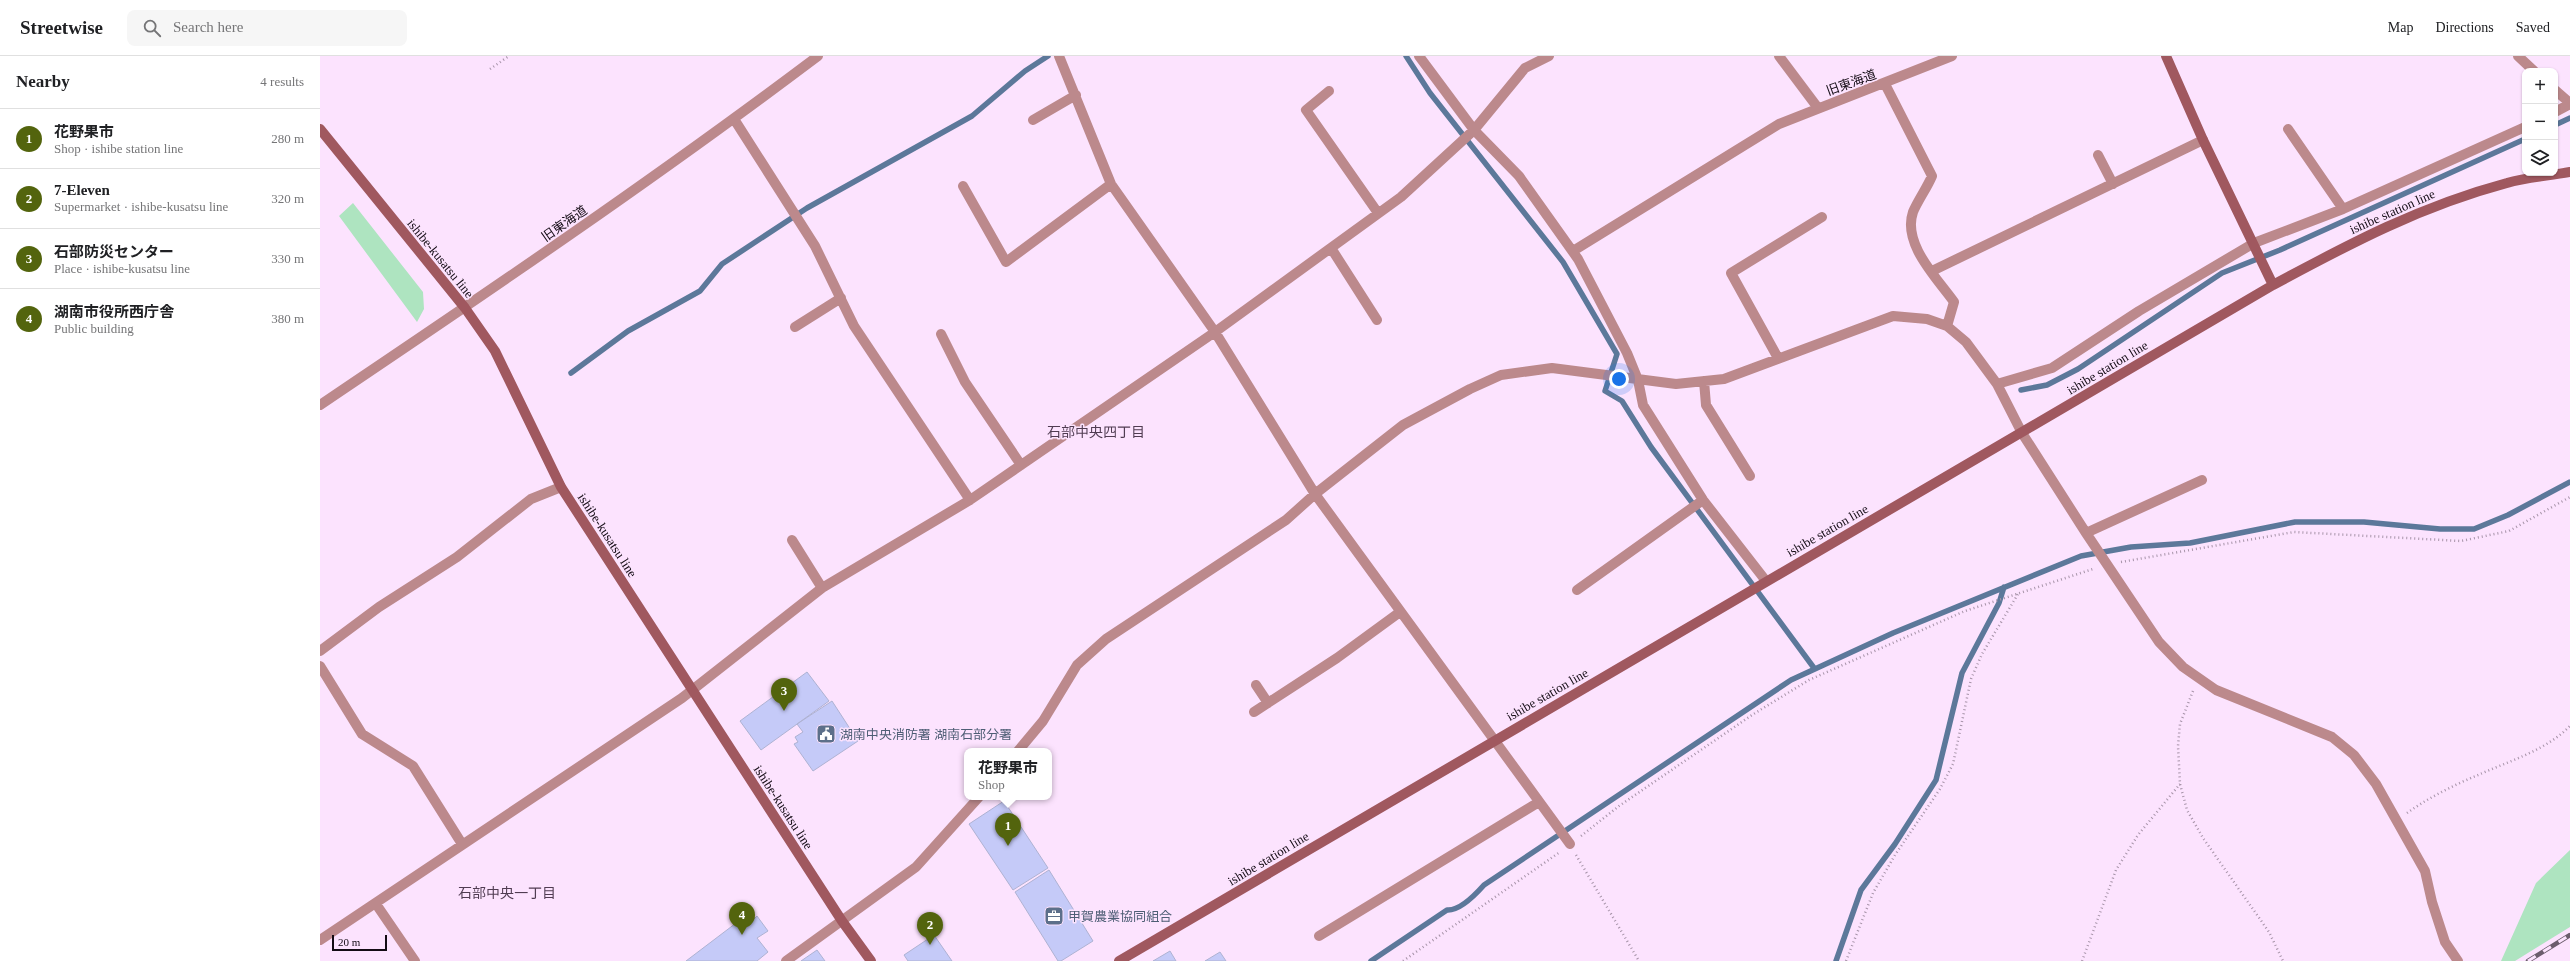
<!DOCTYPE html>
<meta charset="utf-8">
<style>
:root{--surface:#fff;--page:#f6f6f6;--text:#202124;--muted:#757577;--line:#e0e0e0;--accent:#53640d}
body{margin:0;font-family:"Times New Roman","Noto Sans JP",serif;background:var(--page);color:var(--text)}
.controls{position:absolute;right:12px;top:12px;display:grid;overflow:hidden;border-radius:8px;box-shadow:0 1px 3px #0004}
.controls button{width:36px;height:36px;display:grid;place-items:center;padding:0;border:0;border-bottom:1px solid var(--line);background:var(--surface);color:var(--text);font:20px sans-serif}
.scale{position:absolute;left:12px;bottom:10px;width:55px;box-sizing:border-box;padding-left:4px;border:2px solid #130b14;border-top:0;font-size:11px;line-height:14px;white-space:nowrap;color:#130b14;-webkit-text-stroke:3px #fce3fe;paint-order:stroke}
.you{position:absolute;left:1299px;top:323px;width:14px;height:14px;margin:-10px;border:3px solid #fff;border-radius:50%;background:#1a73e8;box-shadow:0 0 0 6px #1a73e833}
.badge{display:grid;place-items:center;width:26px;height:26px;border-radius:50%;background:var(--accent);color:#fff;font-size:13px;font-weight:700}
.pin{position:absolute;translate:-50% -33px;filter:drop-shadow(0 1px 2px #0008)}
.pin::after{content:'';position:absolute;top:21px;width:14px;height:12px;background:inherit;clip-path:polygon(0 0,100% 0,50% 100%)}
.popup{position:absolute;left:644px;top:692px;width:88px;height:52px;box-sizing:border-box;display:grid;place-content:center;border-radius:8px;background:var(--surface);filter:drop-shadow(0 1px 3px #0005);font-size:13px;white-space:nowrap;color:var(--muted)}
.popup b{font-size:15px;color:var(--text)}
.popup::after{content:'';position:absolute;left:50%;top:100%;margin-left:-8px;border:8px solid transparent;border-top-color:var(--surface)}
.list{margin:0;padding:0;list-style:none}
h2{display:flex;justify-content:space-between;align-items:center;height:52px;margin:0;padding:0 16px;font-size:17px}
h2 small{font-size:13px;font-weight:400;color:var(--muted)}
.list li{display:grid;grid-template-columns:26px 1fr auto;gap:12px;align-items:center;box-sizing:border-box;height:60px;padding:0 16px;border-top:1px solid var(--line)}
.list b{display:block;font-size:15px;white-space:nowrap}
.list p{margin:0;font-size:13px;white-space:nowrap;color:var(--muted)}
.list em{font-size:13px;font-style:normal;color:var(--muted)}
.icon{flex:none;width:22px;height:22px;fill:none;stroke:currentColor;stroke-width:2;stroke-linecap:round;stroke-linejoin:round}
.map{position:relative;flex:none;width:2250px;height:905px;overflow:hidden}
header{display:flex;align-items:center;gap:24px;box-sizing:border-box;height:56px;padding:0 20px;background:var(--surface);border-bottom:1px solid var(--line)}
header strong{font-size:19px}
nav{display:flex;gap:22px;margin-inline-start:auto;font-size:14px}
.search{width:280px;height:36px;background:var(--page);display:flex;align-items:center;gap:10px;box-sizing:border-box;padding:0 14px;border-radius:8px;color:var(--muted);font-size:15px}
main{display:flex}
aside{flex:1;background:var(--surface)}
.map>svg:first-child{display:block}
.green{fill:#aee4c0}
.lines{fill:none;stroke-linecap:round;stroke-linejoin:round}
.stream{stroke:#5c789a;stroke-width:5.5}
.building{fill:#c5caf8;stroke:#aeb2d2}
.path{stroke:#a794a9;stroke-width:2.5;stroke-dasharray:1 3;stroke-linecap:butt}
.street{stroke:#bc898c;stroke-width:10}
.secondary{stroke:#a0585f;stroke-width:10}
.rail-casing{stroke:#6c5d6d;stroke-width:4.5}
.rail{stroke:#fce3fe;stroke-width:3;stroke-dasharray:9;stroke-linecap:butt}
.labels{text-anchor:middle;stroke-width:3;stroke-linejoin:round;paint-order:stroke}
.street-label{font-size:13px;fill:#130b14;stroke:#fce3fe}
.service-label{font-size:13px;fill:#4e5e75;stroke:#fce3fe;text-anchor:start}
.neighbourhood-label{font-size:14px;fill:#503c52;stroke:#fce3fe}
</style>
<header>
<strong>Streetwise</strong>
<div class="search"><svg class="icon" aria-label="search" viewBox="0 0 24 24"><circle cx="10" cy="10" r="6"/><path d="M15 15l6 6"/></svg>Search here</div>
<nav><a>Map</a><a>Directions</a><a>Saved</a></nav>
</header>
<main>
<aside>
<h2>Nearby<small>4 results</small></h2>
<ul class="list">
<li><span class="badge">1</span><div><b>花野果市</b><p>Shop · ishibe station line</p></div><em>280 m</em></li>
<li><span class="badge">2</span><div><b>7-Eleven</b><p>Supermarket · ishibe-kusatsu line</p></div><em>320 m</em></li>
<li><span class="badge">3</span><div><b>石部防災センター</b><p>Place · ishibe-kusatsu line</p></div><em>330 m</em></li>
<li><span class="badge">4</span><div><b>湖南市役所西庁舎</b><p>Public building</p></div><em>380 m</em></li>
</ul>
</aside>
<div class="map">
<svg width="2250" height="905" viewBox="0 0 2250 905">
<rect width="100%" height="100%" fill="#fce3fe"/>
<!-- green -->
<path class="green" d="M33 147 103 236 104 253 97 266 19 160Z
M2250 794V871L2195 905H2181L2216 827Z"/>
<g class="lines">
<!-- stream -->
<path class="stream" d="M1086 0 1110 37 1243 206 1297 298 1285 335 1302 345 1331 391 1494 612
M2235 69 2250 62
M251 317 308 275 380 235 402 208 487 152 652 60 705 15 728 0
M1701 334 1727 329 1758 313 1902 217 1960 194 2205 83
M1051 905 1127 854C1140 855 1156 838 1164 829L1471 624 1573 577 1761 500 1811 491 1870 487 1975 466H2044L2120 473H2154L2188 459 2250 426
M1516 905 1541 834 1575 788 1616 724 1642 617 1679 547 1684 531"/>
</g>
<!-- building -->
<path class="building" d="M487 616 509 645 441 694 420 665Z
M512 645 538 685 493 715 474 688 478 686 475 681 483 676 477 668Z
M684 745 728 812 693 834 649 768Z
M729 814 773 885 741 905H738L695 836Z
M428 858 433 864 437 860 448 875 437 882 448 896 437 905H366Z
M614 879 632 905H588L584 899Z
M497 894 505 905H481Z
M850 895 856 905H833Z
M900 896 906 905H885Z"/>
<g class="lines">
<!-- path -->
<path class="path" d="M170 13 189 0
M1801 506 1974 476 2141 485 2189 475 2250 441
M1873 635 1860 668 1858 690 1860 728 1867 754 1883 782 1949 876 1963 905
M2087 757C2108 742 2134 729 2158 719 2189 705 2225 695 2250 670
M1261 780 1299 750 1432 659 1489 624 1645 555 1773 513
M1256 799 1319 905
M1083 905 1240 796
M1526 905 1553 837 1575 799 1620 733 1633 708 1651 623 1662 598 1698 538
M1762 905 1796 814 1818 779 1860 728"/>
<!-- street -->
<path class="street" d="M739 0 791 128 895 276 995 438 1250 788
M1099 0 1154 74 1199 120 1258 203 1307 297 1318 324 1323 349 1383 444 1446 525
M1459 0 1498 52
M2198 0 2214 15
M1565 28 1612 120C1607 132 1598 144 1593 156 1582 188 1617 222 1634 246L1627 270
M2235 34 2250 47
M1009 35 986 54 1058 157
M2235 56 2250 48
M414 63 495 190 534 270 650 444
M713 64 756 39
M1968 73 2023 153
M1778 99 1793 128
M643 130 686 206 791 128
M1011 192 1057 264
M1253 195 1459 68 1632 0
M1612 215 1883 84
M475 271 521 242
M621 278 645 326 701 409
M1458 302 1411 217 1502 161
M1384 325 1386 349 1430 420
M1677 328 1732 312 1819 255 1934 187 2023 153 2205 71
M0 349C168 236 336 122 498 0
M1766 477 1882 424
M472 484 502 532
M1257 534 1383 444
M0 595 59 551 137 501 211 443 241 431
M0 610 42 678 93 710 142 788
M936 629 948 647
M934 656 1017 602 1080 556
M698 695 723 665 757 609 786 583 966 464 995 438 1083 369 1150 333 1181 319 1232 312 1356 328 1404 323 1573 260 1607 263 1627 270 1646 286 1677 328 1702 377 1766 477 1839 586 1863 611 1896 634 2012 681 2034 699 2056 728 2105 815 2112 846 2125 886 2138 905
M56 848 95 905
M999 880 1219 746
M0 884 362 642 502 532 650 444 895 276 1081 141 1154 74 1205 12 1229 0
M466 905 596 811 659 741"/>
<!-- secondary -->
<path class="secondary" d="M1846 0 1883 84 1953 229
M0 73 145 252 175 295 241 431 522 865 551 905
M799 905 1953 229C2031 187 2101 150 2187 127 2207 121 2229 120 2250 116"/>
<defs>
<path id="rail" d="M2208 905 2250 879"/>
</defs>
<!-- rail casing -->
<use href="#rail" class="rail-casing"/>
<!-- rail -->
<use href="#rail" class="rail"/>
</g>
<!-- icons -->
<defs>
<symbol id="civic-square" viewBox="-11 -11 22 22"><rect x="-9" y="-9" width="18" height="18" rx="4" fill="#5c6f8a" stroke="#fce3fe"/><path d="M-.6-6.5H3V-4.5H.6V-3L4-1V1h2V6H-6V1h2V-1L-.6-3ZM-1.2 2.5V6h2.4V2.5Z" fill="#fff"/></symbol>
<symbol id="office-square" viewBox="-11 -11 22 22"><rect x="-9" y="-9" width="18" height="18" rx="4" fill="#5c6f8a" stroke="#fce3fe"/><path d="M-6-3h4V-5.5h4V-3h4V5H-6ZM-1-4.5V-3h2v-1.5ZM-6 0V1H6V0Z" fill="#fff"/></symbol>
</defs>
<g fill-rule="evenodd">
<use href="#civic-square" x="495" y="667" width="22" height="22"/>
<use href="#office-square" x="723" y="849" width="22" height="22"/>
</g>
<g class="labels">
<!-- street labels -->
<g class="street-label">
<text transform="translate(1531 26) rotate(-20)" y="5">旧東海道</text>
<text transform="translate(2072 155) rotate(-24)" y="5">ishibe station line</text>
<text transform="translate(244 167) rotate(-35)" y="5">旧東海道</text>
<text transform="translate(121 202) rotate(51)" y="5">ishibe-kusatsu line</text>
<text transform="translate(1787 311) rotate(-31)" y="5">ishibe station line</text>
<text transform="translate(1507 474) rotate(-30)" y="5">ishibe station line</text>
<text transform="translate(288 479) rotate(57)" y="5">ishibe-kusatsu line</text>
<text transform="translate(1227 638) rotate(-30)" y="5">ishibe station line</text>
<text transform="translate(464 751) rotate(57)" y="5">ishibe-kusatsu line</text>
<text transform="translate(948 802) rotate(-31)" y="5">ishibe station line</text>
</g>
<!-- service labels -->
<g class="service-label">
<text x="520" y="683">湖南中央消防署 湖南石部分署</text>
<text x="748" y="865">甲賀農業協同組合</text>
</g>
<!-- neighbourhood labels -->
<g class="neighbourhood-label">
<text x="776" y="381">石部中央四丁目</text>
<text x="187" y="842">石部中央一丁目</text>
</g>
</g>
</svg>
<div class="controls">
<button>+</button>
<button>−</button>
<button><svg class="icon" aria-label="layers" viewBox="0 0 24 24"><path d="M12 4l9 5-9 5-9-5zM3 14l9 5 9-5"/></svg></button>
</div>
<div class="scale">20 m</div>
<div class="you"></div>
<div class="pin badge" style="left:688px;top:790px">1</div>
<div class="popup"><b>花野果市</b>Shop</div>
<div class="pin badge" style="left:610px;top:889px">2</div>
<div class="pin badge" style="left:464px;top:655px">3</div>
<div class="pin badge" style="left:422px;top:879px">4</div>
</div>
</main>
